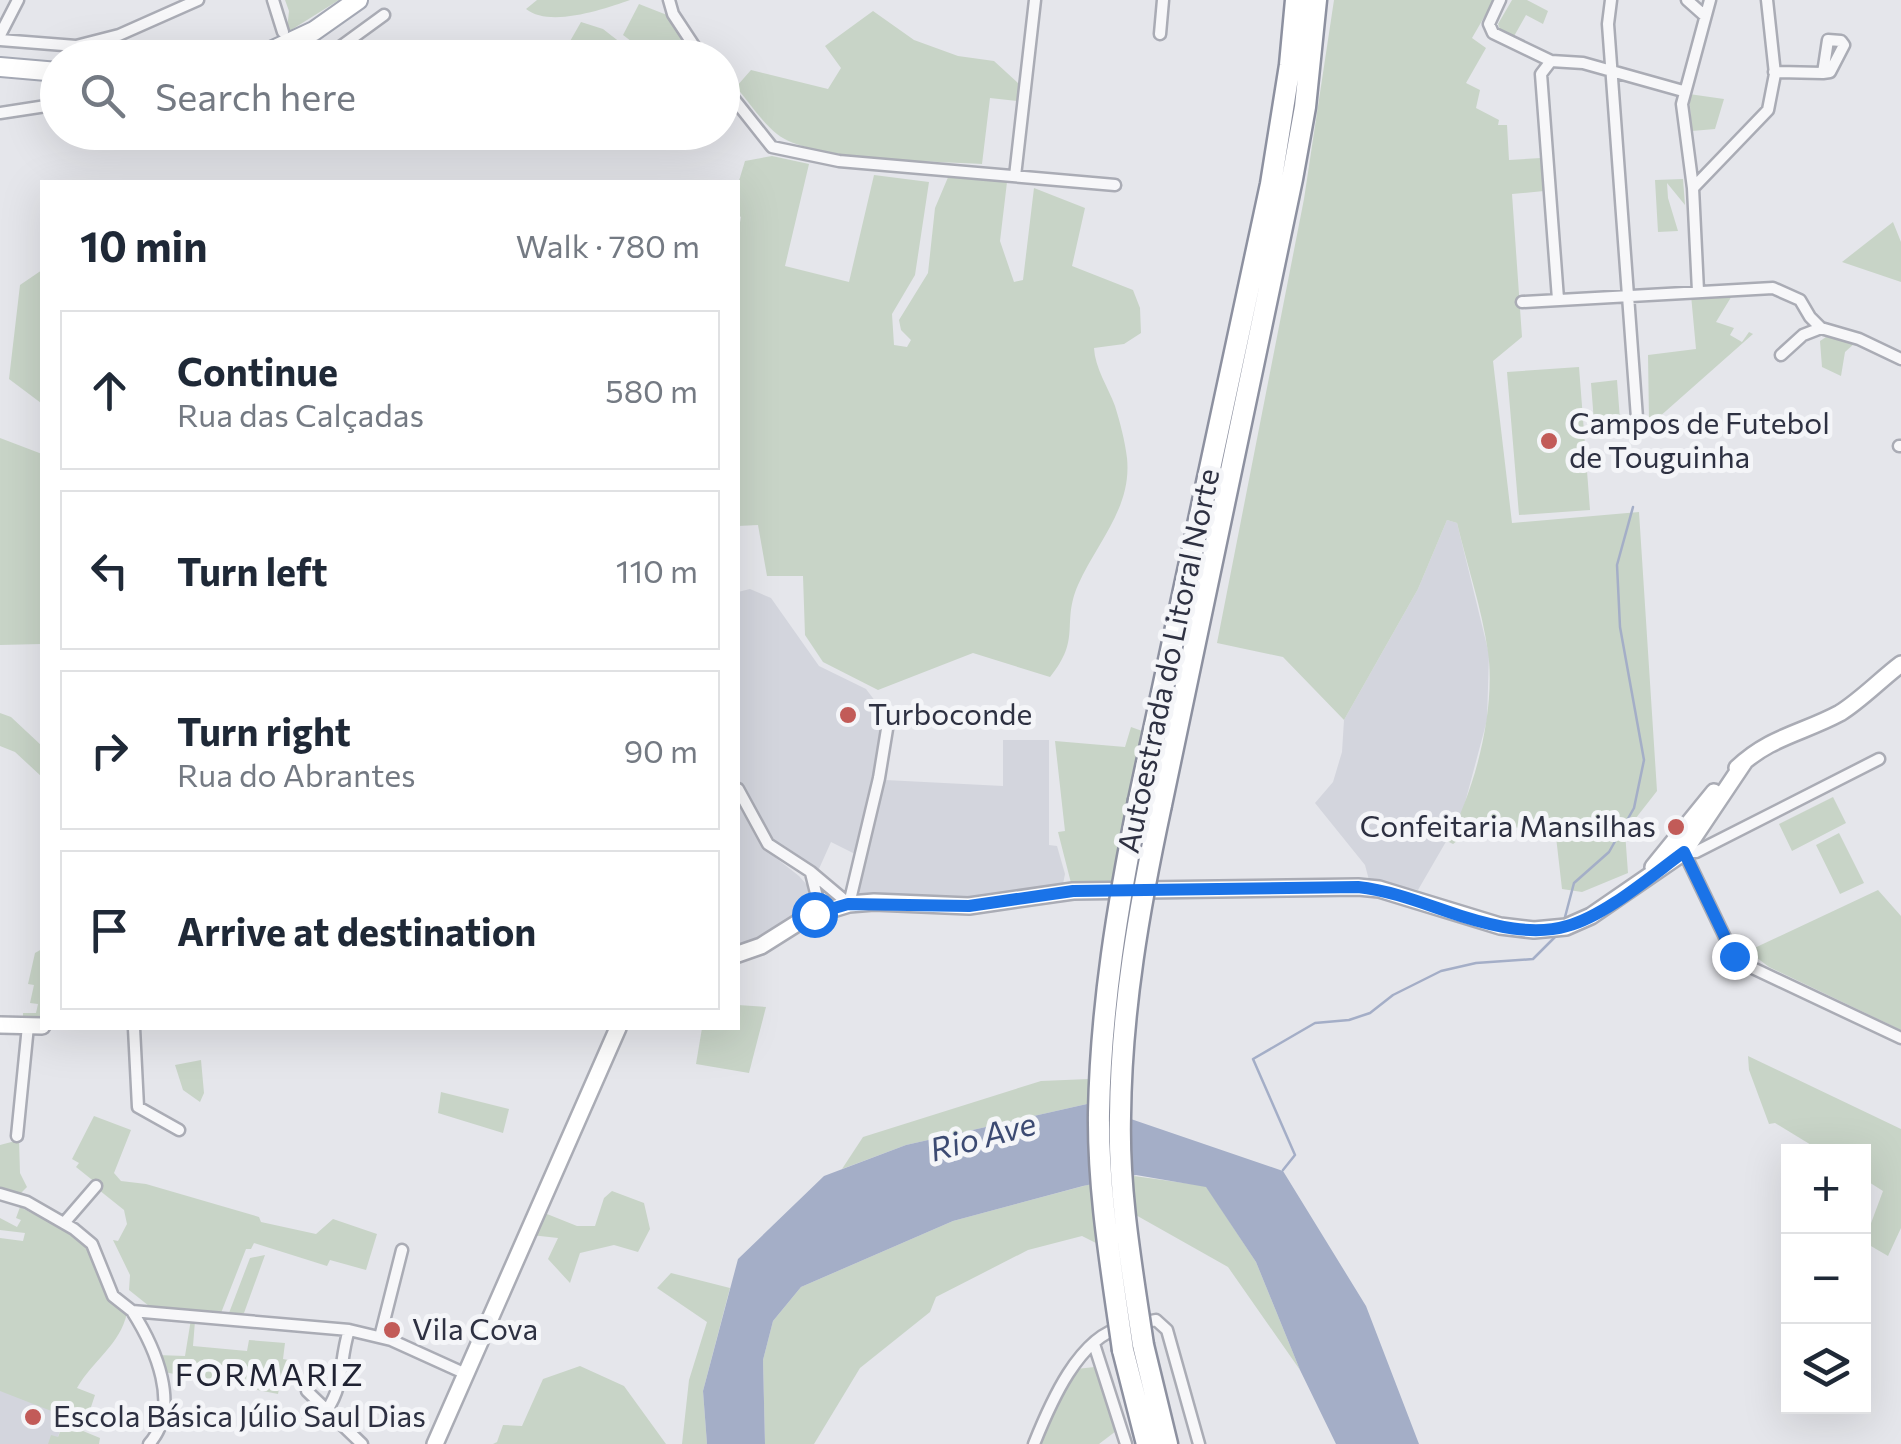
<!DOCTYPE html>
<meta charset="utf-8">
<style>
:root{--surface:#fff;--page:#f6f6f7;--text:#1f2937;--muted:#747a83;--line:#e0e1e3}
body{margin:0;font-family:Commissioner,sans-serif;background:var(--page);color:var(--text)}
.controls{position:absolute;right:30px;bottom:30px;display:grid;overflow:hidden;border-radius:0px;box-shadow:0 10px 40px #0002}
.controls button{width:90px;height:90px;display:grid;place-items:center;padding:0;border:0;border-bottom:2px solid var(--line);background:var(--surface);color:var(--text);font:50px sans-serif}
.stop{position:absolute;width:30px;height:30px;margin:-22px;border:8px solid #1a73e8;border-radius:50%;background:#fff}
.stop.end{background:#1a73e8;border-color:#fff;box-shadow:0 2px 10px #0008}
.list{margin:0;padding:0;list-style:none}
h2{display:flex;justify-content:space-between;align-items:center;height:130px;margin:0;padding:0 40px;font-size:42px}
h2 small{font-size:32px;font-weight:400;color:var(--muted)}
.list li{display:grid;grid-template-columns:65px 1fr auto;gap:30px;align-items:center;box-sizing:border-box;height:160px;margin:0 20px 20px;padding:0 20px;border:2px solid var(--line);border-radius:0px}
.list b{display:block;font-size:38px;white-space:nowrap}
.list p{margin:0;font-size:32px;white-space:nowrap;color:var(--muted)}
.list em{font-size:32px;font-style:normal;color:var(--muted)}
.icon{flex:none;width:55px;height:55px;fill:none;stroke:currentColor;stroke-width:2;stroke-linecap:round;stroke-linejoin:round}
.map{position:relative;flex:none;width:1901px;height:1444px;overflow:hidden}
.search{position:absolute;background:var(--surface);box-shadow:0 10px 40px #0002;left:40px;top:40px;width:700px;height:110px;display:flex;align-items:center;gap:25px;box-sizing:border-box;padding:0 35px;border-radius:55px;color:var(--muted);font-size:38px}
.panel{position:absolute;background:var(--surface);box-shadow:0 10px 40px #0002;left:40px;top:180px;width:700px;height:850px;border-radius:0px}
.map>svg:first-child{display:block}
.built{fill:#d3d5dd}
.green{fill:#c8d4c7}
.water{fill:#a4aec7}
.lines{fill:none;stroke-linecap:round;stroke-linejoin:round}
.stream{stroke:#a4aec7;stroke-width:2.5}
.minor-casing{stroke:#aaacb5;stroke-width:15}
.secondary-casing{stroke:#aaacb5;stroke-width:20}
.primary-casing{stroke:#a5a9b5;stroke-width:22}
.motorway-casing{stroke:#8d91a0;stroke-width:25}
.minor{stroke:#f7f7f9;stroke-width:10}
.secondary{stroke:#fff;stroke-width:15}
.primary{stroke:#fff;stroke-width:18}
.motorway{stroke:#fff;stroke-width:20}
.motorway-bridge-casing{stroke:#8d91a0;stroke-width:25;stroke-linecap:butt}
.motorway-bridge{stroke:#fff;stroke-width:20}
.route{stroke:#1a73e8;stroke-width:12}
.poi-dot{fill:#c25b58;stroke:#f4f5f8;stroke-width:4}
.labels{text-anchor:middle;stroke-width:10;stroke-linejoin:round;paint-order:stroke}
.poi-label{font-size:30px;fill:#2e3142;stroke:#f4f5f8;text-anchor:start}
.street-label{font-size:30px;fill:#2e3142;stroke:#f4f5f8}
.water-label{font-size:32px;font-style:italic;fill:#3c4a72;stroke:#f4f5f8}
.neighbourhood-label{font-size:32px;letter-spacing:2.5px;fill:#202333;stroke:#f4f5f8}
</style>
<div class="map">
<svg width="1901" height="1444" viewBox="0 0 1901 1444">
<rect width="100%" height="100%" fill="#e5e6eb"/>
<!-- built -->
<path class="built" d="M1447 520 1457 523 1489 654 1487 720 1462 814 1418 890 1369 880 1365 865 1315 803 1333 782 1342 752 1344 720 1418 589Z
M750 589 771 598 819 666 866 689 885 714 857 855 831 842 818 871 773 841 738 780V592Z
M1003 740H1049V845L1057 846 1065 874 1063 884 970 898 866 896 860 893 857 889 885 780 1003 786Z
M738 804 762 847 799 876 807 885 809 896 802 911 741 946H738Z
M0 1378 68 1411 55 1444H0Z"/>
<!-- green -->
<path class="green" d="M285 0H339L291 30H287L289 11Z
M537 0H630C604 9 550 28 526 9Z
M1334 0H1494L1472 38 1486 48 1466 83 1480 90 1476 108 1499 120 1498 125H1507L1509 160 1541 158 1544 191 1512 194 1522 337 1493 361 1512 523 1639 512 1657 791 1625 832 1628 873 1582 892 1562 889 1555 828 1476 827 1453 844 1447 841C1475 791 1496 709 1488 652 1482 609 1467 565 1457 523L1447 520 1418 589 1344 720 1283 657 1217 643 1304 199Z
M1512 0H1527L1548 11 1543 24 1526 15 1513 38 1501 32 1498 24Z
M639 4 667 15 692 57H652L623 35Z
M873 11 914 40 958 56 994 61 1019 84 1017 101 990 98 982 164C935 161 810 161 777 134 761 121 749 102 736 87L751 70 828 89 841 68 825 46Z
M581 22 603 29 639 57H561Z
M1689 94 1724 99 1715 129 1692 131Z
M772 156 809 164 785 266 849 282 874 175 929 182 915 275 892 314 894 345 907 347 911 340 901 330 899 320 928 273 935 208 949 175 1007 182 1000 241 1014 282 1023 280 1034 188 1085 208 1072 266 1133 290 1140 308 1141 333 1124 344 1094 348C1095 368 1108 387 1115 406 1120 422 1125 441 1127 458 1132 508 1097 542 1078 585 1061 624 1082 638 1050 677L973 653 878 690 823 662 805 635 803 576H767L758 525 738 526V233L741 217 738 215V184L745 161Z
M1683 179 1685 205 1667 183 1668 198 1678 231 1658 232 1655 180Z
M1893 222 1901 242V282L1842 262Z
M42 270V414L41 403 9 379 20 285Z
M1733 294 1716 322 1734 328 1730 335 1742 342 1749 332 1753 334 1658 418 1649 419 1648 355 1696 349 1691 295Z
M1826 337 1856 342 1845 352 1841 376 1822 367 1820 341Z
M1579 367 1590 510 1519 515 1507 372Z
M1617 380 1621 433 1595 435 1591 383Z
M0 438 42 454V644L0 645Z
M0 713 11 717 42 746V777L15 752 0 746Z
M1131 727 1145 732 1111 885 1071 883 1058 832 1065 831 1055 741 1125 747Z
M1833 797 1846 823 1792 851 1779 824Z
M1839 833 1864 883 1840 894 1816 845Z
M1878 890 1901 916V1030L1769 967 1748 951Z
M42 949V1017H23V1013H36L38 1004 30 1003 34 985 28 984 35 953Z
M738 1005 766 1007 749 1073 696 1064 702 1028H738Z
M1748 1056 1901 1129V1228L1888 1256 1864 1242 1883 1191 1864 1179V1152L1821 1151 1775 1123 1769 1124 1749 1070Z
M201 1060 204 1093 200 1102 183 1090 175 1065Z
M1089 1079 1087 1104 906 1145 842 1169 863 1137 1041 1081Z
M441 1092 509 1109 503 1133 438 1113Z
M94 1116 131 1130 114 1173 121 1181 146 1184 259 1217 261 1222 316 1234 333 1219 377 1234 366 1270 330 1260 327 1266 254 1243 251 1249H246L221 1313 149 1306 129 1290 130 1275 113 1240 118 1241 127 1224 124 1210 99 1190 101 1187 76 1167 79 1163 72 1159Z
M19 1140 20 1173 27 1187 19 1195 0 1191V1145Z
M1134 1176 1206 1186 1256 1262 1300 1370 1228 1267 1134 1214Z
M1091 1184 1096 1243 1082 1236 1028 1250 936 1297 930 1312 860 1368 814 1444H765L763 1360 773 1321 801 1287 953 1221Z
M612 1191 644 1203 650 1229 638 1252 614 1245 580 1253 570 1283 548 1259 558 1238 531 1235 542 1212 577 1226H595L604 1198Z
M20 1207 77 1236 89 1248 107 1297 127 1313C120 1345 93 1360 77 1388L95 1395 83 1431 100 1438 99 1444H48L51 1435 58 1437 63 1424 57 1421 59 1414 0 1391V1238L23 1241 25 1233 0 1230V1218L17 1227 21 1220 16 1218Z
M265 1255 244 1313H229L250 1258Z
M671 1273 730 1288 703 1391 707 1444H682L689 1380 707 1322 657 1288Z
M191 1319 195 1321 193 1346 247 1351 249 1340 285 1343 283 1359 299 1362 291 1381 281 1379 278 1394 164 1372 157 1355 185 1356Z
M580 1366 624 1386 666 1444H493L497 1442 503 1425 522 1426 543 1379Z
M1095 1367 1116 1431 1099 1444H1039L1059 1396 1076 1369Z"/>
<!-- water -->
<path class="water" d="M1087 1104 1283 1171 1366 1306 1419 1444H1336L1300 1370 1256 1262 1206 1187 1136 1175 1083 1186 953 1221 801 1287 773 1321 763 1360 765 1444H707L703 1391 738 1259 824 1176 906 1145Z"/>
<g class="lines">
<!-- stream -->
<path class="stream" d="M1565 917 1574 883 1609 852 1634 808 1644 760 1620 627 1617 565 1633 507
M1283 1170 1295 1155 1253 1059 1315 1023 1349 1020 1370 1013 1393 995 1441 971 1476 963 1533 959 1555 937"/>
<defs>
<path id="minor" d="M273 0 283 32
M669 0 673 14 702 58
M1500 0 1489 24 1493 33 1551 61 1583 63 1683 91
M1611 0 1608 24 1637 418
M1687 0 1705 16
M1160 34 1163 0
M0 35 18 0
M0 40 76 46 119 35 198 0
M293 56V58
M325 58 384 15
M1551 61 1541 74 1558 299
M1774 72 1823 73 1830 72 1844 45 1841 41 1828 40 1823 73
M722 84 772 147 839 161 1115 185
M0 113 46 106 58 100
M1015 176 1035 0
M1693 188 1768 110 1775 74 1767 0
M1698 291 1693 188 1682 104 1710 0
M1522 302 1773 288 1800 300 1810 317 1821 328 1859 339 1901 359
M1781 355 1803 335 1821 328
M1899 446H1901
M1879 759 1696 852H1684L1734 956 1742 963 1901 1038
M738 789 768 844 811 872 849 904 879 778 887 729
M811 873 818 901 814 914
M134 1028 138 1107 179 1130
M17 1136 28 1026
M0 1194 27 1202 74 1229 92 1244 113 1296 132 1311 349 1330 391 1340 466 1374
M64 1223 96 1186
M132 1311C155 1347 182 1407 149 1444
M1140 1323 1156 1320 1167 1330 1199 1444
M380 1337 402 1250
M1094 1344 1126 1444
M307 1391 362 1444
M327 1410C345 1383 339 1361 349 1330
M1034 1444C1050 1404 1079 1336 1123 1327"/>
<path id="secondary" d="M1737 768C1769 737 1803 733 1840 713 1861 700 1881 679 1901 664
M1653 867 1714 792
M738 954 761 946 807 917 849 904 874 902 969 906 1073 891 1358 887 1379 889 1500 926 1534 930 1566 927 1591 916 1684 852 1745 761
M0 1025 42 1026
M435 1444 618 1028"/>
<path id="primary" d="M256 58 314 31 358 0
M0 67 58 72"/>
<path id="motorway" d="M1139 800 1271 184 1290 65 1296 0
M1161 805 1292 179 1305 107 1316 0
M1143 1345 1167 1444
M1123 1350 1147 1444"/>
</defs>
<!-- minor casing -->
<use href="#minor" class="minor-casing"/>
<!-- secondary casing -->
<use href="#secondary" class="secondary-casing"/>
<!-- primary casing -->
<use href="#primary" class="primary-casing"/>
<!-- motorway casing -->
<use href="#motorway" class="motorway-casing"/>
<!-- minor -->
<use href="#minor" class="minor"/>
<!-- secondary -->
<use href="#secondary" class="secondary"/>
<!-- primary -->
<use href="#primary" class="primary"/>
<!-- motorway -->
<use href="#motorway" class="motorway"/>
<defs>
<path id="motorway-bridge" d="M1143 1345C1132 1270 1118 1193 1120 1116 1121 1010 1139 908 1161 805
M1123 1350C1112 1271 1098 1192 1099 1113 1101 1006 1118 904 1139 800"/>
</defs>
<!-- motorway-bridge casing -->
<use href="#motorway-bridge" class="motorway-bridge-casing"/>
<!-- motorway-bridge -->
<use href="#motorway-bridge" class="motorway-bridge"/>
</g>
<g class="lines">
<!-- route -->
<path class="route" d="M814 914 848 904 969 906 1073 891 1358 887C1394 891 1427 905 1461 916 1493 926 1533 936 1567 926 1605 916 1651 876 1684 852L1734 956"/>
</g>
<!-- markers -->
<g class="poi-dot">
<circle cx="1549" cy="441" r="10"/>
<circle cx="848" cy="715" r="10"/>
<circle cx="1676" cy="827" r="10"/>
<circle cx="392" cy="1330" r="10"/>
<circle cx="33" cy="1417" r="10"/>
</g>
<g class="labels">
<!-- poi labels -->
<g class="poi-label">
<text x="1569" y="434">Campos de Futebol<tspan x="1569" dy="34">de Touguinha</tspan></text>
<text x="868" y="725">Turboconde</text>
<text x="1656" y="837" text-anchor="end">Confeitaria Mansilhas</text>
<text x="412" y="1340">Vila Cova</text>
<text x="53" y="1427">Escola Básica Júlio Saul Dias</text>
</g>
<!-- street labels -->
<g class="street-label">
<text transform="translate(1169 661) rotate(-78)" y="10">Autoestrada do Litoral Norte</text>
</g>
<!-- water labels -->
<g class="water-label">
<text transform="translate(983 1137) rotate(-15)" y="11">Rio Ave</text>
</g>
<!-- neighbourhood labels -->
<g class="neighbourhood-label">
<text x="270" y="1386">FORMARIZ</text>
</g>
</g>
</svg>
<div class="controls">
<button>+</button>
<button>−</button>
<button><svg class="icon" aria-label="layers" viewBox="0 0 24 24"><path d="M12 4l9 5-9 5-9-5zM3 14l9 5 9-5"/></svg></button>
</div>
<div class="stop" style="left:814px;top:914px"></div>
<div class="stop end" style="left:1734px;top:956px"></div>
<div class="search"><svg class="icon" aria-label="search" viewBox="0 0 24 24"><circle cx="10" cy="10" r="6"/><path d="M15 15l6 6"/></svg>Search here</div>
<section class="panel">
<h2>10 min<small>Walk · 780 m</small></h2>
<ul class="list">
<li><svg class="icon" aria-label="ahead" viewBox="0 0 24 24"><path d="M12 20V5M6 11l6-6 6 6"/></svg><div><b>Continue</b><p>Rua das Calçadas</p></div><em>580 m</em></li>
<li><svg class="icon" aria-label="left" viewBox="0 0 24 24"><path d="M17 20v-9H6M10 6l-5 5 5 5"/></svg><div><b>Turn left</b></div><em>110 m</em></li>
<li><svg class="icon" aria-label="right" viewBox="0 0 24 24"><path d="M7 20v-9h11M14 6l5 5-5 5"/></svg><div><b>Turn right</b><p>Rua do Abrantes</p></div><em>90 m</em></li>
<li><svg class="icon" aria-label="arrive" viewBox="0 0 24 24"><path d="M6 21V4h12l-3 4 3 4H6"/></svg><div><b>Arrive at destination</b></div></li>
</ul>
</section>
</div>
